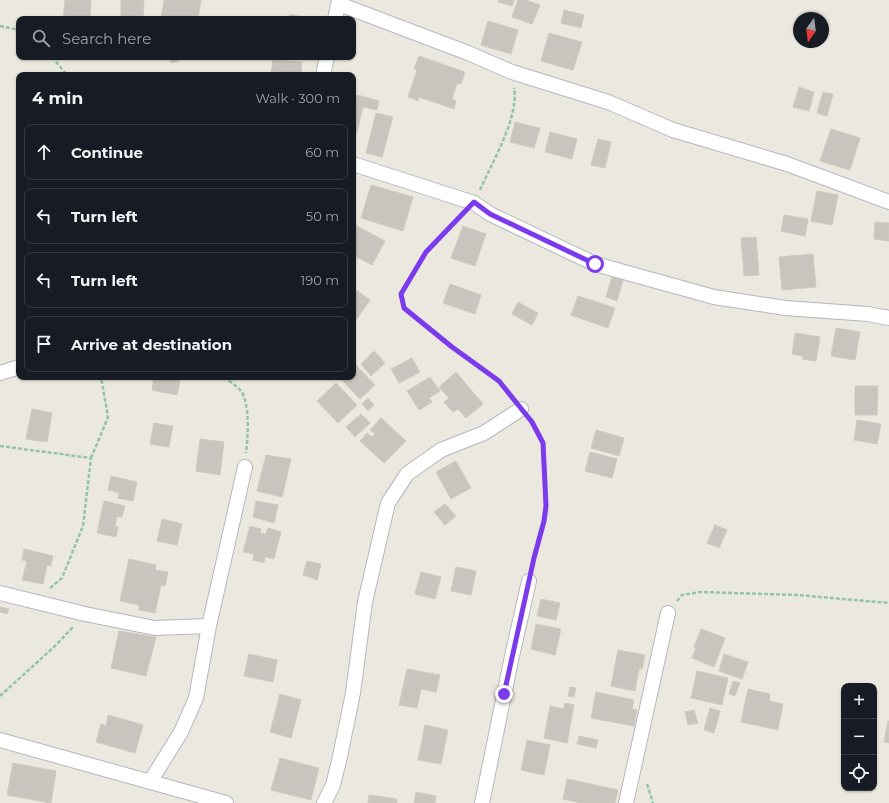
<!DOCTYPE html>
<meta charset="utf-8">
<style>
:root{--surface:#171b24;--page:#242831;--text:#f1f3f6;--muted:#9ea1a6;--line:#363941}
body{margin:0;font-family:Montserrat,sans-serif;background:var(--page);color:var(--text)}
.controls{position:absolute;right:12px;bottom:12px;display:grid;overflow:hidden;border-radius:8px;box-shadow:0 1px 3px #0004}
.controls button{width:36px;height:36px;display:grid;place-items:center;padding:0;border:0;border-bottom:1px solid var(--line);background:var(--surface);color:var(--text);font:20px sans-serif}
.compass{position:absolute;left:793px;top:12px;width:36px;height:36px;border-radius:50%;background:var(--surface);box-shadow:0 1px 3px #0004;rotate:194deg}
.stop{position:absolute;width:12px;height:12px;margin:-9px;border:3px solid #7c3aed;border-radius:50%;background:#fff}
.stop.end{background:#7c3aed;border-color:#fff;box-shadow:0 1px 4px #0008}
.list{margin:0;padding:0;list-style:none}
h2{display:flex;justify-content:space-between;align-items:center;height:52px;margin:0;padding:0 16px;font-size:17px}
h2 small{font-size:13px;font-weight:400;color:var(--muted)}
.list li{display:grid;grid-template-columns:26px 1fr auto;gap:12px;align-items:center;box-sizing:border-box;height:56px;margin:0 8px 8px;padding:0 8px;border:1px solid var(--line);border-radius:8px}
.list b{display:block;font-size:15px;white-space:nowrap}
.list em{font-size:13px;font-style:normal;color:var(--muted)}
.icon{flex:none;width:22px;height:22px;fill:none;stroke:currentColor;stroke-width:2;stroke-linecap:round;stroke-linejoin:round}
.map{position:relative;flex:none;width:889px;height:803px;overflow:hidden}
.search{position:absolute;background:var(--surface);box-shadow:0 1px 3px #0004;left:16px;top:16px;width:340px;height:44px;display:flex;align-items:center;gap:10px;box-sizing:border-box;padding:0 14px;border-radius:8px;color:var(--muted);font-size:15px}
.panel{position:absolute;background:var(--surface);box-shadow:0 1px 3px #0004;left:16px;top:72px;width:340px;height:308px;border-radius:8px}
.map>svg:first-child{display:block}
.building{fill:#c8c5be;stroke:#d0cabd}
.lines{fill:none;stroke-linecap:round;stroke-linejoin:round}
.minor-casing{stroke:#b5b7bc;stroke-width:16}
.path{stroke:#94c4a2;stroke-width:2.5;stroke-dasharray:4 2;stroke-linecap:butt}
.minor{stroke:#fff;stroke-width:14}
.route{stroke:#7c3aed;stroke-width:5}
</style>
<div class="map">
<svg width="889" height="803" viewBox="0 0 889 803">
<rect width="100%" height="100%" fill="#ebe9df"/>
<!-- building -->
<path class="building" d="M65 0H91L90 19H63Z
M121 0H144L143 19H121Z
M164 0H201L198 19H161Z
M499 0H514L512 6 498 2Z
M518 0H526L540 5 532 24 512 17Z
M564 10 584 15 581 28 561 23Z
M290 14 309 19H289Z
M488 21 518 30 511 54 481 45Z
M549 33 582 42 573 70 541 61Z
M419 56 465 72 461 84 457 83 452 99 456 101 454 109 419 97 418 101 408 97 417 70 414 69Z
M169 57H182L178 58 179 61 171 63Z
M273 60 302 62 301 75H271Z
M799 87 814 92 809 111 793 107Z
M823 92 833 94 827 116 817 113Z
M358 95 379 101 377 110 363 107 357 132 353 131V96L357 97Z
M376 113 393 117 382 157 366 153Z
M515 122 540 128 534 148 510 142Z
M831 129 860 138 850 170 820 161Z
M550 132 577 139 572 159 545 152Z
M598 139 611 142 605 168 591 165Z
M371 185 413 197 403 231 361 218Z
M817 191 838 195 832 225 811 221Z
M784 215 808 219 805 236 781 231Z
M875 222 889 223V241L874 239Z
M355 225 385 241 372 265 353 255V228Z
M463 226 486 234 475 266 451 258Z
M756 237 759 275 744 276 741 238Z
M813 254 816 287 782 290 779 257Z
M612 277 623 280 617 301 606 297Z
M450 284 481 295 475 314 443 303Z
M353 288 370 300 356 320 353 319Z
M578 296 615 308 608 328 571 315Z
M518 302 538 313 532 325 512 314Z
M836 328 860 332 855 360 831 356Z
M795 333 820 337 816 361 802 359 803 356 792 354Z
M374 351 385 363 371 376 361 364Z
M412 358 420 372 399 383 391 369Z
M353 362 375 385 360 399 339 377H353Z
M456 372 483 404 466 418 458 409 453 412 444 402 449 398 439 387Z
M154 377H181L177 395 152 390Z
M430 377 440 391 429 398 432 402 419 410 407 391Z
M336 383 357 405 338 423 317 401Z
M855 386H878L877 415H855Z
M368 398 374 405 368 411 362 404Z
M32 409 52 413 47 442 26 439Z
M361 414 370 423 355 437 346 427Z
M381 418 406 441 384 463 360 441 367 433 372 437 375 434 370 430Z
M857 420 881 424 877 444 854 440Z
M154 423 173 426 169 447 150 444Z
M596 430 624 438 619 456 591 448Z
M200 439 224 442 220 475 196 471Z
M590 452 617 459 612 478 585 471Z
M266 455 291 459 282 497 257 491Z
M456 461 471 488 451 499 436 472Z
M111 476 137 482 133 501 118 498 119 493 108 490Z
M104 501 125 506 122 517 117 516 115 526 118 527 116 537 97 533Z
M256 501 278 505 274 523 253 517Z
M445 504 456 516 445 525 434 512Z
M162 519 182 524 177 545 157 541Z
M715 525 727 530 719 548 707 543Z
M250 526 261 529 260 533 266 534 268 528 281 532 274 559 265 557 264 563 253 560 254 554 243 552Z
M24 549 53 556 51 566 47 565 43 584 22 580 27 561 22 560Z
M129 559 156 565 155 570 168 572 165 586 161 585 155 613 139 610V605L120 601Z
M307 561 321 564 317 580 303 575Z
M456 567 476 571 471 595 451 591Z
M421 572 441 577 435 599 415 594Z
M541 599 560 603 556 620 537 616Z
M0 607 9 609 7 614 0 612Z
M536 624 561 629 555 655 531 649Z
M701 629 725 638 714 667 692 658 696 648 694 647Z
M119 631 156 637 146 676 111 668Z
M618 650 645 655 642 669H639L635 691 611 686Z
M249 654 277 660 273 682 244 676Z
M724 654 748 662 742 679 719 671Z
M407 669 440 675 436 692 421 689 417 708 399 705Z
M697 671 728 678 722 705 691 698Z
M733 681 740 683 735 696 729 694Z
M570 687 576 688 574 697 568 696Z
M748 689 770 694 769 701 783 704 778 730 741 722Z
M596 692 634 700 632 709 637 710 634 726 591 718Z
M280 694 301 700 291 738 270 732Z
M565 703 574 705 567 743 544 738 550 706 564 709Z
M710 708 720 711 714 733 704 730Z
M694 710 698 723 688 725 685 712Z
M108 715 143 725 135 753 96 742 101 724 106 726Z
M888 721H889V743L884 742Z
M425 725 448 730 441 764 418 760Z
M579 736 598 740 596 748 577 744Z
M527 740 550 745 544 775 521 770Z
M280 758 319 768 311 800 271 790Z
M13 763 56 771 51 803 7 795Z
M567 779 618 790 615 803H581L563 799Z
M416 792 436 796 435 803H414Z
M369 795 397 799V803H368Z"/>
<g class="lines">
<defs>
<path id="minor" d="M339 4 468 53 512 72 608 102 673 130 787 164 889 202
M335 19 339 0
M323 75 327 57
M353 164 474 203 490 214 595 264 714 297 785 308 868 314 889 318
M0 373 19 367
M0 593 85 614 155 628 209 626
M0 740 226 803
M150 782 181 732 196 698 209 626 245 467
M324 803 333 785 339 761 353 693 365 602 388 503 407 474 441 450 484 433 521 409
M482 803 512 656 529 581
M626 803 668 613"/>
</defs>
<!-- minor casing -->
<use href="#minor" class="minor-casing"/>
<!-- path -->
<path class="path" d="M0 26 19 30
M52 57 67 75
M480 190C492 162 519 118 514 88
M462 215 426 253 401 294 404 308 452 347 499 381 513 398
M224 377C229 381 237 386 241 391 250 403 248 438 246 453
M530 419 543 443 546 506 544 521 532 567
M0 446 91 458 83 526 62 578 49 589
M91 458 108 417 101 377
M677 601 682 595 701 592 797 595 889 603
M0 696 55 646 74 626
M647 784 653 803"/>
<!-- minor -->
<use href="#minor" class="minor"/>
</g>
<g class="lines">
<!-- route -->
<path class="route" d="M504 694 534 558 544 521 546 506 543 443 532 422 499 381 452 347 404 308 401 294 426 252 474 202 490 214 595 264"/>
</g>
</svg>
<div class="controls">
<button>+</button>
<button>−</button>
<button><svg class="icon" aria-label="locate" viewBox="0 0 24 24"><circle cx="12" cy="12" r="6"/><path d="M12 2v4M12 18v4M2 12h4M18 12h4"/></svg></button>
</div>
<svg class="compass" viewBox="-18 -18 36 36"><path d="M0-13l5 13h-10z" fill="#e53935"/><path d="M0 13l5-13h-10z" fill="#9ea1a6"/></svg>
<div class="stop" style="left:595px;top:264px"></div>
<div class="stop end" style="left:504px;top:694px"></div>
<div class="search"><svg class="icon" aria-label="search" viewBox="0 0 24 24"><circle cx="10" cy="10" r="6"/><path d="M15 15l6 6"/></svg>Search here</div>
<section class="panel">
<h2>4 min<small>Walk · 300 m</small></h2>
<ul class="list">
<li><svg class="icon" aria-label="ahead" viewBox="0 0 24 24"><path d="M12 20V5M6 11l6-6 6 6"/></svg><div><b>Continue</b></div><em>60 m</em></li>
<li><svg class="icon" aria-label="left" viewBox="0 0 24 24"><path d="M17 20v-9H6M10 6l-5 5 5 5"/></svg><div><b>Turn left</b></div><em>50 m</em></li>
<li><svg class="icon" aria-label="left" viewBox="0 0 24 24"><path d="M17 20v-9H6M10 6l-5 5 5 5"/></svg><div><b>Turn left</b></div><em>190 m</em></li>
<li><svg class="icon" aria-label="arrive" viewBox="0 0 24 24"><path d="M6 21V4h12l-3 4 3 4H6"/></svg><div><b>Arrive at destination</b></div></li>
</ul>
</section>
</div>
